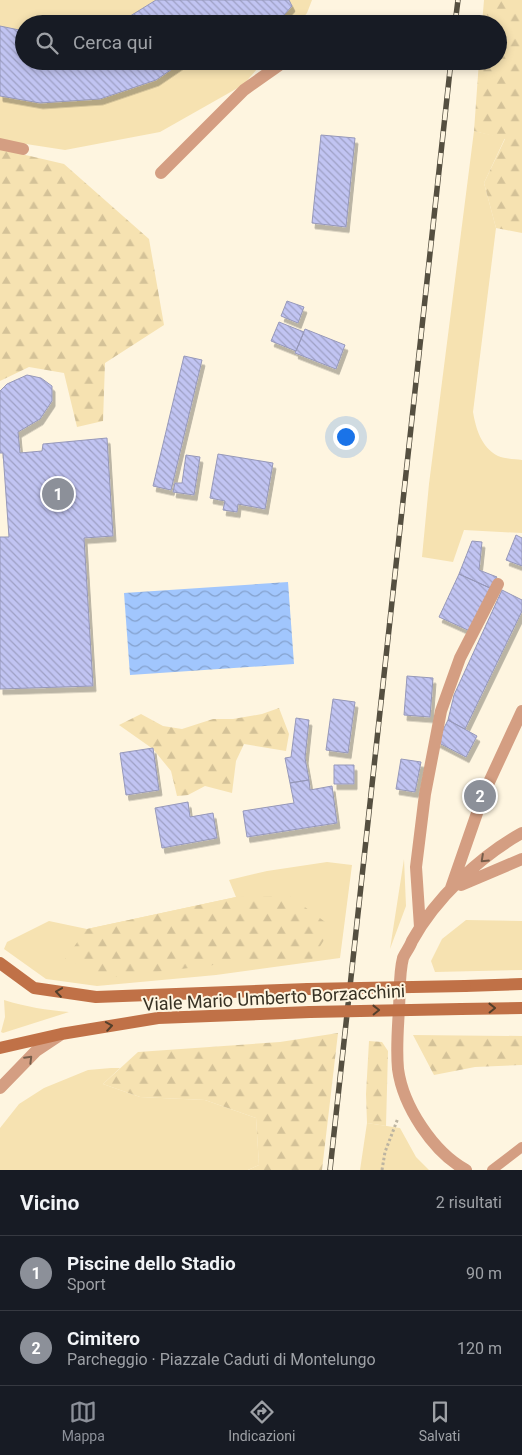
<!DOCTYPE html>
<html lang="it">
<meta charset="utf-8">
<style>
:root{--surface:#171b24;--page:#242831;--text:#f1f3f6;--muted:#9ea1a6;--line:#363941;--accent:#8c9099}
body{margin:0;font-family:Roboto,sans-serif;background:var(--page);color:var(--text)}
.you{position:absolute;left:345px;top:436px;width:18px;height:18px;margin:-12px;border:4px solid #fff;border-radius:50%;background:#1a73e8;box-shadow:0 0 0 8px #1a73e833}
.badge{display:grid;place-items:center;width:32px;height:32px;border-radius:50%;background:var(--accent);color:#fff;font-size:16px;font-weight:700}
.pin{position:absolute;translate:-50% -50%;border:2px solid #fff;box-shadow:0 1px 5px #0006}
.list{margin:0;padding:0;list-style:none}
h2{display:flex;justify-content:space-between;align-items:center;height:65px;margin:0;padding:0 20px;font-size:21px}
h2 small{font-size:16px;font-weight:400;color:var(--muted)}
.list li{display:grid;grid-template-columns:32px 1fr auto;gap:15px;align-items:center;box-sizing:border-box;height:75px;padding:0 20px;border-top:1px solid var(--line)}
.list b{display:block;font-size:19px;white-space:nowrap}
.list p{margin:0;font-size:16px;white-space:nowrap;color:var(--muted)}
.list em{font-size:16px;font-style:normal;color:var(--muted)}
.icon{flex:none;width:28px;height:28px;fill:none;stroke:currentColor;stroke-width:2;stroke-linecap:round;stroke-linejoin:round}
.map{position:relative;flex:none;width:522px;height:1170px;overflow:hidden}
.search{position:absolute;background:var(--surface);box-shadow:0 2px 8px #0003;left:15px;right:15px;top:15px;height:55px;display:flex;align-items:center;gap:12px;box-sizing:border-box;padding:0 18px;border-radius:28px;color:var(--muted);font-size:19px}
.sheet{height:215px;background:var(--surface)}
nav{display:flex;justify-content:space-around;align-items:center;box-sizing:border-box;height:70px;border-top:1px solid var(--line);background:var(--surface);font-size:14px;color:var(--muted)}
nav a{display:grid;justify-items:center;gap:2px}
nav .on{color:var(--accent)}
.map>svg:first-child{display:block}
.grass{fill:#f6e2b1}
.forest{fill:url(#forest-firs)}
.water{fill:url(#water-waves)}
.building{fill:url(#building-back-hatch);stroke:#9698b9;filter:url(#shadow)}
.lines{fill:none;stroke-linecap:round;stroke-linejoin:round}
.path{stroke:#bcb4a1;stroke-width:3;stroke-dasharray:2.5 2.5;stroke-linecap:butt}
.service{stroke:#d49e82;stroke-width:10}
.minor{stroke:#d49e82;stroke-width:12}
.tertiary{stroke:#d49e82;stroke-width:12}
.secondary{stroke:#c07147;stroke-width:12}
.rail-casing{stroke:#554f40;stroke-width:5.5}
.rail{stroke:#fef5e0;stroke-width:4;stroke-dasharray:11;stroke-linecap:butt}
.secondary-bridge{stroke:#c07147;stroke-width:12}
.oneway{stroke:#765d4a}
.oneway2{stroke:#533f2b}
.labels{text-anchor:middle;stroke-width:4;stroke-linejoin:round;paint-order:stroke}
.street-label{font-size:18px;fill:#383224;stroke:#fef5e0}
</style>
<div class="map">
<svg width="522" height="1170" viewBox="0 0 522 1170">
<defs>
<pattern id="forest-firs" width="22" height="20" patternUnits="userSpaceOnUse" patternTransform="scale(1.25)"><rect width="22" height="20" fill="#f6e2b1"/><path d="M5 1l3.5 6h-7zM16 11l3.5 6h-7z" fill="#d4c298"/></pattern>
<pattern id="water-waves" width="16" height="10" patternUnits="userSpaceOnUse" patternTransform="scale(1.25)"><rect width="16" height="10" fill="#a1c6fd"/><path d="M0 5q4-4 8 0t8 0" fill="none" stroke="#84a1cd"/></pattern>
<pattern id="building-back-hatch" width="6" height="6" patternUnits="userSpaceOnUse" patternTransform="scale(1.25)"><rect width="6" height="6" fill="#c1c4f2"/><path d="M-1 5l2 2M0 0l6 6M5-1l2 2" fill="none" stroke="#9ea0c4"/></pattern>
<filter id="shadow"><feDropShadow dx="3" dy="5.5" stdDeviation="0" flood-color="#0004"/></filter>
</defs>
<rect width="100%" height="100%" fill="#fef5e0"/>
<!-- grass -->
<path class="grass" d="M0 0H312L307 13 298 24H24V61H264L243 85 160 132 65 150 0 140Z
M474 131 505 138 484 183 496 228 473 412C476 429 481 447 498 456 505 459 515 459 522 460V533L464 530 453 562 422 557 429 484Z
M404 859 406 906 390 949Z
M327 862 352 865 340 958 216 975 97 986 46 979 4 949 7 942 49 921 87 929 236 897 229 880 267 871Z
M466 920 522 921V970L435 972 431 961 442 939Z
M4 1000C26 1007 47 1010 69 1012L3 1033 1 1032 5 1017Z
M111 1068H120L103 1084 140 1097 205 1100 256 1118 259 1165 248 1170H0V1128L19 1104 44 1088 88 1070Z
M367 1123 400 1128 416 1157 429 1170H360Z"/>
<!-- forest -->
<path class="forest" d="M484 0H522V233L496 228 484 183 505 139 474 131 479 61H498V24H482Z
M0 149 64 164 149 239 164 325 105 363 103 421 77 427 64 373 29 367 0 381Z
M279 708 289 734 286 751 244 744 236 761 232 793 205 786 188 795 177 796 171 771 153 749 119 725 141 714 163 726 182 729 213 719H233L262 714Z
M290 896 332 927 311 961 230 963 107 978 65 959 87 929 236 897Z
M338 1033 322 1170H248L259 1165 256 1118 205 1100 140 1097 103 1084 138 1052 280 1042Z
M413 1035 522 1036V1065L475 1067 434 1075Z
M369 1041 382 1042 388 1051 386 1126 367 1123 366 1094Z"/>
<!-- water -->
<path class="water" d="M288 582 294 664 130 675 124 593Z"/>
<!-- building -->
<path class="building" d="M156 0H289L292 6 276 24H108L127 18Z
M0 26 24 31V61H184L156 80 100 99 40 103 0 96Z
M321 135 355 138 346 227 312 223Z
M287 301 304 307 298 323 281 316Z
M279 322 304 332 296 351 271 341Z
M305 329 345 345 336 369 295 353Z
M184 356 202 360 171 490 153 486Z
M27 375 41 378 52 386V401L40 419 18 432 20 453 42 451 43 444 107 438 113 536 84 538 93 686 0 689V537H9L3 453H0V391L7 384Z
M218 454 273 463 265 509 238 504 237 512 223 510 225 501 210 498Z
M186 455 200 457 194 495 173 492 175 483H182Z
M516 535 522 538V566L506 560Z
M472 541 482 542 479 570 497 577 490 588 459 574Z
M459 574 490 588 470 631 439 617Z
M502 590 522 600V611L465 729 448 720 454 695Z
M407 676 433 678 430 717 404 715Z
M333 699 355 702 348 753 326 750Z
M296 718 309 720 305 758 309 780 290 783 285 758 291 757Z
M448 720 477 736 466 757 437 742Z
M153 748 159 790 126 795 120 753Z
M401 759 421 762 415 792 396 789Z
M334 765H354V784H334Z
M309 780 310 790 332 786 337 823 247 837 243 811 294 803 290 783Z
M188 802 190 817 213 813 217 838 162 848 155 808Z"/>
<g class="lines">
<!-- path -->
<path class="path" d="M382 1170 385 1152 398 1118"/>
<!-- service -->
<path class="service" d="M492 1170 522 1147"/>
<!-- minor -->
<path class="minor" d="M0 144 23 149
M161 173 244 90 285 61
M461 885 522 859
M451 888 484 793 522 711
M420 927 416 867 425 794 441 711 460 658 498 584
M466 1170C433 1152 403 1106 398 1069 396 1048 398 1028 399 1008 400 992 399 973 403 958 405 953 410 947 412 941 435 899 480 856 522 833"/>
<!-- tertiary -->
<path class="tertiary" d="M0 1088 36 1051 60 1035"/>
<!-- secondary -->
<path class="secondary" d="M0 963 34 988 96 997 308 989
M465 986 522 984
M461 1009 522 1008
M0 1048 61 1034 158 1018 310 1012"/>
<defs>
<path id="rail" d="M455 24 458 0
M330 1170 451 61"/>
</defs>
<!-- rail casing -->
<use href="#rail" class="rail-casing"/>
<!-- rail -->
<use href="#rail" class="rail"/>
<!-- secondary-bridge -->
<path class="secondary-bridge" d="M308 989 465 986
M310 1012 461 1009"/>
</g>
<!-- one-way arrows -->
<defs><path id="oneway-chevron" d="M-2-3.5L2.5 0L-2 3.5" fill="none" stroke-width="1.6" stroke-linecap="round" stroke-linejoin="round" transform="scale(1.25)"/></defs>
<g class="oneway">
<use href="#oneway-chevron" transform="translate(484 859) rotate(137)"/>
<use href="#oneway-chevron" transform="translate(29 1059) rotate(-45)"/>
</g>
<g class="oneway2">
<use href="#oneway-chevron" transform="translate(59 992) rotate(-172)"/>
<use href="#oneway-chevron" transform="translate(492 1008) rotate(-1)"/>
<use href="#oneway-chevron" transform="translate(376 1010) rotate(-1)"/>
<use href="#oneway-chevron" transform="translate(109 1026) rotate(-9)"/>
</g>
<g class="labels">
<!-- street labels -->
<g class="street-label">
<text transform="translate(274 998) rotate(-3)" y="6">Viale Mario Umberto Borzacchini</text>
</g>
</g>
</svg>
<div class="you"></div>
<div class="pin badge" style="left:58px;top:494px">1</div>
<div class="pin badge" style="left:480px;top:796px">2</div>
<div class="search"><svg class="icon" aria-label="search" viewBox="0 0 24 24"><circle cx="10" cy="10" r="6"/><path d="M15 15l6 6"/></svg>Cerca qui</div>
</div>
<section class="sheet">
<h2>Vicino<small>2 risultati</small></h2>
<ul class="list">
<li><span class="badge">1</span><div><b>Piscine dello Stadio</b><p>Sport</p></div><em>90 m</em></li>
<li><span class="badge">2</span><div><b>Cimitero</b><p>Parcheggio · Piazzale Caduti di Montelungo</p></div><em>120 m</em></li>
</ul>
</section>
<nav>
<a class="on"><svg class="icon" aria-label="map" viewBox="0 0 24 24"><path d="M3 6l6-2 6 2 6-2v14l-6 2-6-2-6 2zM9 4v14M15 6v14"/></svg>Mappa</a>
<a><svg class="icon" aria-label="directions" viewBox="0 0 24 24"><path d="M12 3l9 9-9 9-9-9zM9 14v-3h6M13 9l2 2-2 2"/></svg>Indicazioni</a>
<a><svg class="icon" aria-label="saved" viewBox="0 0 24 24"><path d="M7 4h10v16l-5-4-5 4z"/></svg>Salvati</a>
</nav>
